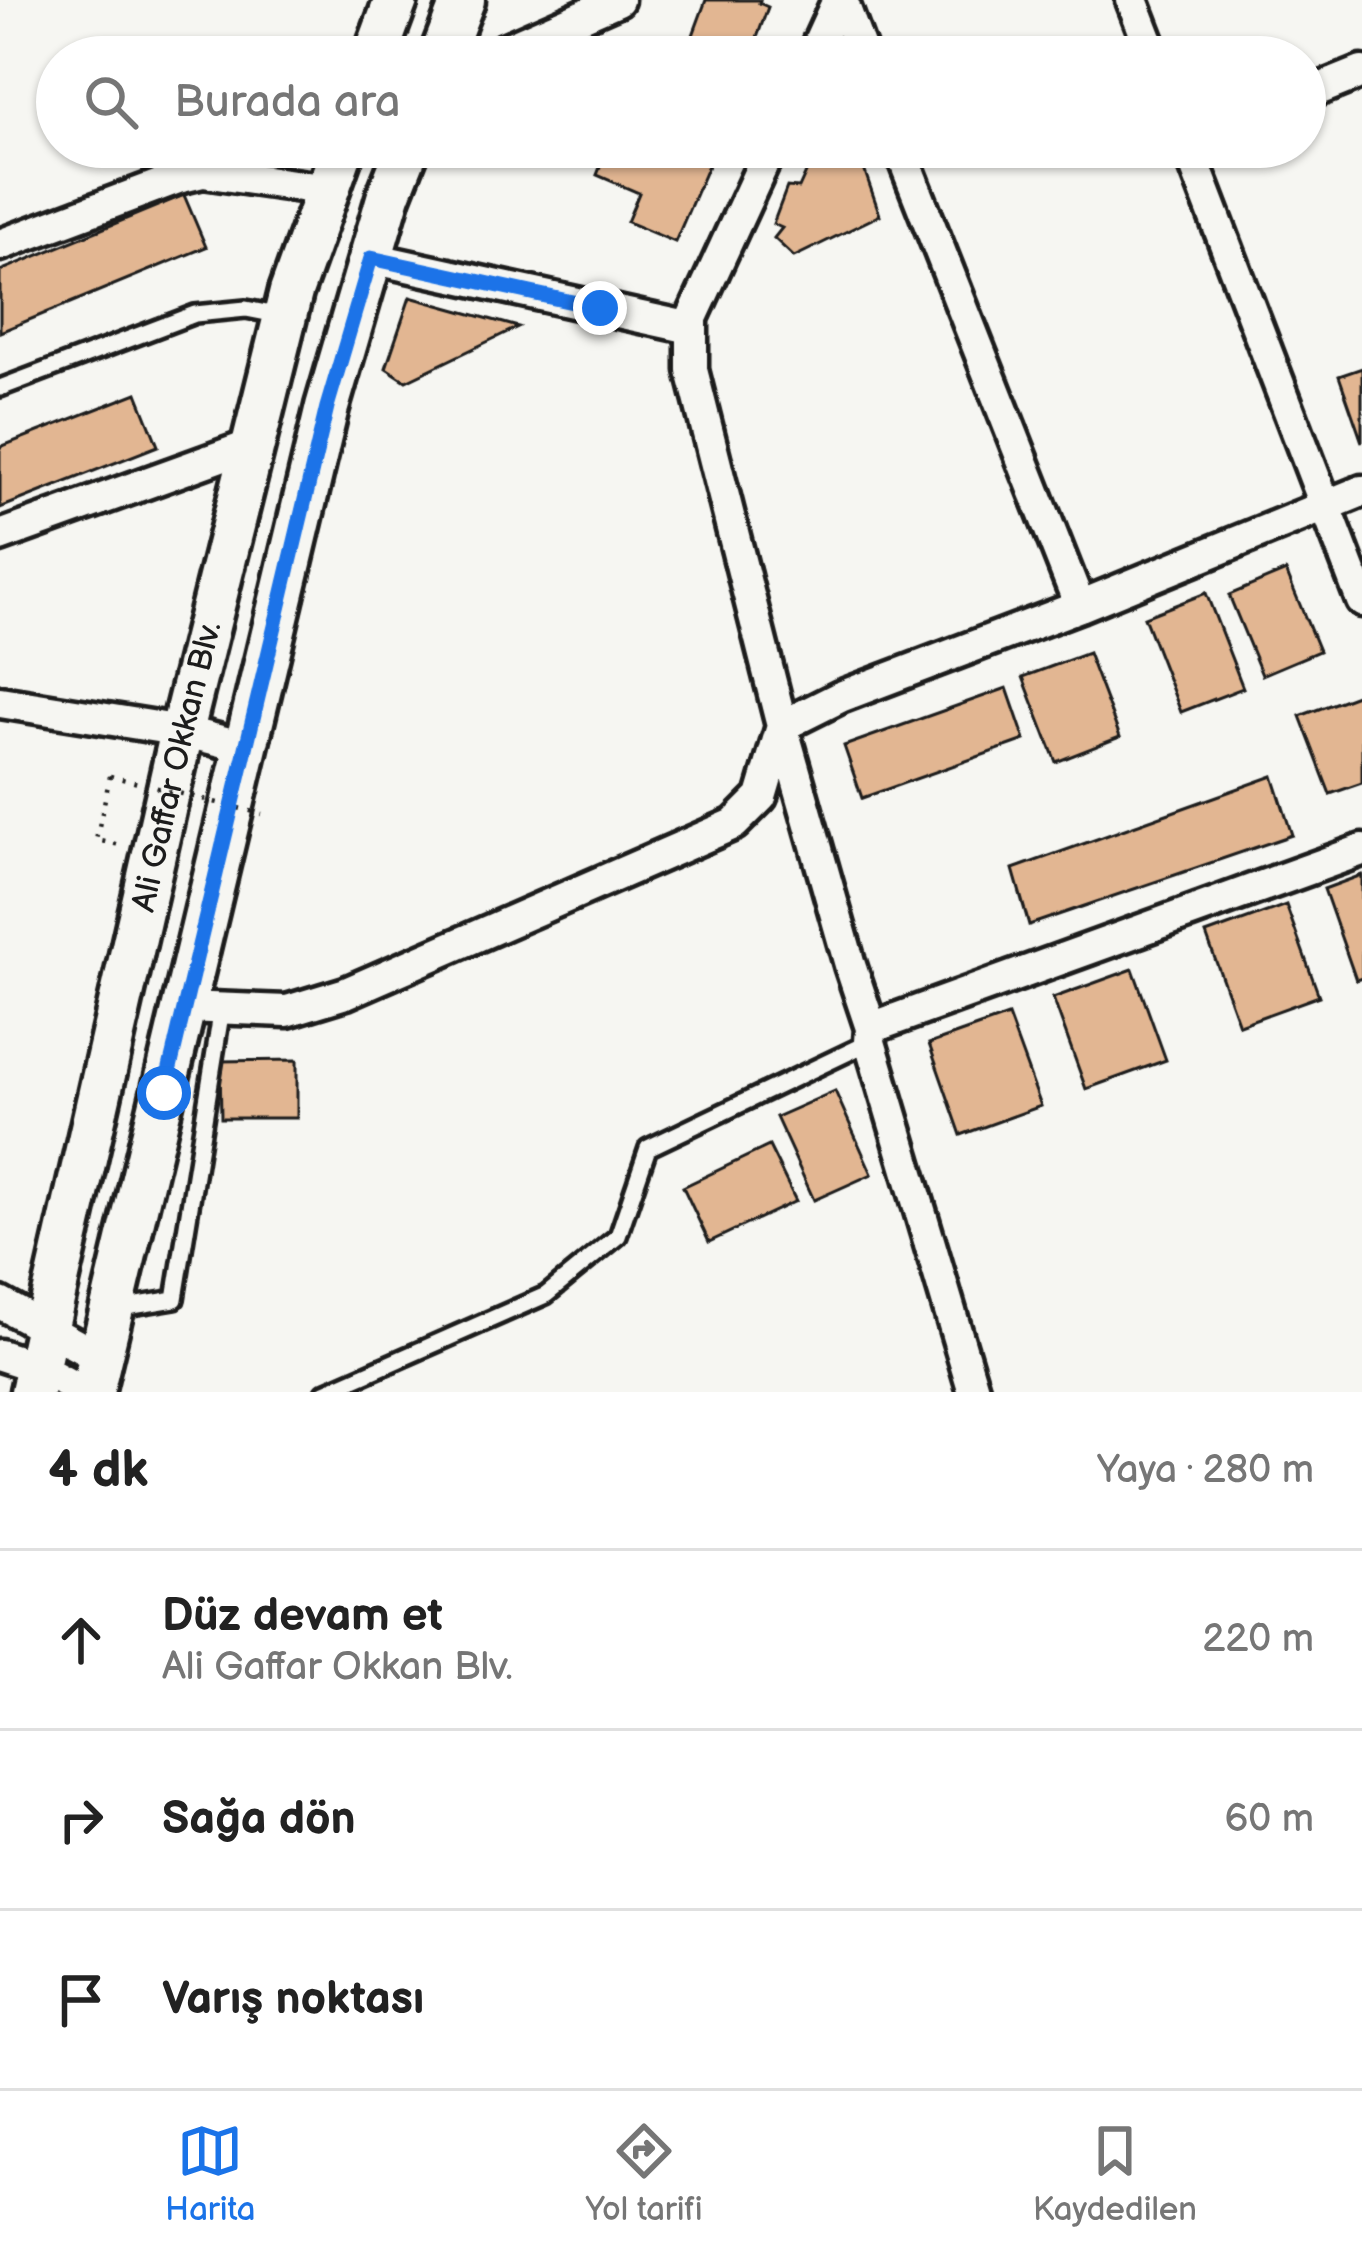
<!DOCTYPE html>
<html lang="tr">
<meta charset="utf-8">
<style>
:root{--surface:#fff;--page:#f6f6f6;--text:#222;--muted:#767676;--line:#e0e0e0;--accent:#1a73e8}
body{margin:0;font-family:"Balsamiq Sans",sans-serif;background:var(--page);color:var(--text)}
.stop{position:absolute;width:36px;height:36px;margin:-27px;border:9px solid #1a73e8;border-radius:50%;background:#fff}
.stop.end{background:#1a73e8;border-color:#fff;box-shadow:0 3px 12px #0008}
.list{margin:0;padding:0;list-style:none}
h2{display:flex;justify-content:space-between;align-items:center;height:156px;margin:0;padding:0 48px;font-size:51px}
h2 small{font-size:39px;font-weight:400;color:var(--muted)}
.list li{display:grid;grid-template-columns:78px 1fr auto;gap:36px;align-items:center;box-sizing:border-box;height:180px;padding:0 48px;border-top:3px solid var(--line)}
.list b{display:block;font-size:45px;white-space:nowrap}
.list p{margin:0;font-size:39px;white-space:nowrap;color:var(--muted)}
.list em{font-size:39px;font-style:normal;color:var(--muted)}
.icon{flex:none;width:66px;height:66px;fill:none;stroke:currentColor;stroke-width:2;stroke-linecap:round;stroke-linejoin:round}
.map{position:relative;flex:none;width:1362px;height:1392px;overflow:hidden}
.search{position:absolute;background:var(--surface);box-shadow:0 3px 9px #0004;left:36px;right:36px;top:36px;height:132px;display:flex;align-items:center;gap:30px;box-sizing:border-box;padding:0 42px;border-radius:66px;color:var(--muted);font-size:45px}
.sheet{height:696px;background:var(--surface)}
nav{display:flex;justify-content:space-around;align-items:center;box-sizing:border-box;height:168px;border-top:3px solid var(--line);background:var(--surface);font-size:33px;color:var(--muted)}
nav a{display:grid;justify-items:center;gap:6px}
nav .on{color:var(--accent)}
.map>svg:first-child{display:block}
.building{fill:#e2b692;stroke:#1c1c1c;stroke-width:3}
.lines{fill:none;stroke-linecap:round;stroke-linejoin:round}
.lane-casing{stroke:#1c1c1c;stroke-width:24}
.street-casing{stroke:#1c1c1c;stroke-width:39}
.secondary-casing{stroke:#1c1c1c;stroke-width:51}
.path{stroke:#1c1c1c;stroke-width:4.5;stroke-dasharray:3 9;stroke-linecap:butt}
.lane{stroke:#f6f6f2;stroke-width:15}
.street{stroke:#f6f6f2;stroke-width:30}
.secondary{stroke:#f6f6f2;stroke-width:42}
.path-bridge{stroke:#1c1c1c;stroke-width:4.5;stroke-dasharray:3 9;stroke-linecap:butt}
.route{stroke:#1a73e8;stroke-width:15}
.labels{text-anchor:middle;stroke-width:9;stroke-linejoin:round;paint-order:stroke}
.street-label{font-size:33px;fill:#1c1c1c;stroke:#f6f6f2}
</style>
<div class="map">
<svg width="1362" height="1392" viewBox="0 0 1362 1392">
<rect width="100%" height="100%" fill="#f6f6f2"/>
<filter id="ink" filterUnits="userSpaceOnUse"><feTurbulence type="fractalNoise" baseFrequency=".00833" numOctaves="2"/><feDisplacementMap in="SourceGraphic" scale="24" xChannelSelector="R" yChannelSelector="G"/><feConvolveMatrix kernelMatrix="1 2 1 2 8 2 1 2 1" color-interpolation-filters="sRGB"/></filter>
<g filter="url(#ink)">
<!-- building -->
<path class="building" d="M706 0H760L759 3 768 7 750 57H685Z
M608 147H716L675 242 627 222 639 193 597 175Z
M806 147H856L848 164 863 166 880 215 794 257 774 238 782 228 773 224 787 187 799 188 808 168 799 166Z
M184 195 206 247 0 332V271Z
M410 297 518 327 406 381 386 368Z
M1362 368V442L1339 376Z
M137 393 158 446 0 508V447Z
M1286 571 1319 651 1262 675 1229 595Z
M1206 593 1243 688 1181 712 1144 617Z
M1088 653 1120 737 1056 762 1023 677Z
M1007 688 1025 740 862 798 844 746Z
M1362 693V783L1330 794 1300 716Z
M1273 776 1292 835 1029 925 1013 869Z
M1362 875V978L1356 980 1324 889Z
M1286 905 1319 996 1239 1025 1206 934Z
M1133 969 1166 1060 1086 1089 1053 998Z
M1008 1016 1041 1106 961 1135 929 1044Z
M297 1060V1118H221L220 1061Z
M835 1091 872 1174 814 1200 776 1117Z
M769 1146 796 1201 709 1242 683 1187Z"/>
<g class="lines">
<defs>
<path id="lane" d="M0 388 195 314 246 309 282 316
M114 1309 175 1299 222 1008
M325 1392 546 1295 618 1236 648 1148 870 1042"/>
<path id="street" d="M842 0 863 57
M1132 0 1154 57
M488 57 618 0
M812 57 838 0
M1305 95 1362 72
M771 147 692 318V370L782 726 850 965 871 1028 870 1042 974 1392
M899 147 1080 606
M1188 147 1362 601
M0 245 178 178 203 172 328 190
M371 258 691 328
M0 536 254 444
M0 702 182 731 245 747
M184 1007 287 1011 346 993 734 824 761 797 782 726 840 697 1080 606 1362 491
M871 1028 1362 850
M0 1303 100 1358
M0 1355 37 1367 83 1392"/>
<g id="secondary">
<path d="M375 57 396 0"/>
<path d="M441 57 463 0"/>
<path id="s1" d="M32 1392 182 731 291 292 343 147"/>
<path d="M92 1392 327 407 389 195 408 147"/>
</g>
</defs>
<!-- lane casing -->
<use href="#lane" class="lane-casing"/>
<!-- street casing -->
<use href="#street" class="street-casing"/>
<!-- secondary casing -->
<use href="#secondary" class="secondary-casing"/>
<!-- path -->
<path class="path" d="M110 776 96 840 120 845"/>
<!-- lane -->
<use href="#lane" class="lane"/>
<!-- street -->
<use href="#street" class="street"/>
<!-- secondary -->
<use href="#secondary" class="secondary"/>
<!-- path-bridge -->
<path class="path-bridge" d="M110 776 262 814"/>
</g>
</g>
<g class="lines" filter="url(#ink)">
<!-- route -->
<path class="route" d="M164 1093 327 407 371 258 600 308"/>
</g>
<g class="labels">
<!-- street labels -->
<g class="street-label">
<text dy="12" stroke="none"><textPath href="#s1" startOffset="642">Ali Gaffar Okkan Blv.</textPath></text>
</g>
</g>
</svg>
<div class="stop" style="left:164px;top:1093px"></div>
<div class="stop end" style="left:600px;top:308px"></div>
<div class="search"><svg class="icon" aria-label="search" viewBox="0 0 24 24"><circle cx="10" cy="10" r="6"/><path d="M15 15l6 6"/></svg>Burada ara</div>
</div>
<section class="sheet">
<h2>4 dk<small>Yaya · 280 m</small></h2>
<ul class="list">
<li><svg class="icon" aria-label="ahead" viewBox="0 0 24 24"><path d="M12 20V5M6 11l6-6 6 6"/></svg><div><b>Düz devam et</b><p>Ali Gaffar Okkan Blv.</p></div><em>220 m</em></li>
<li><svg class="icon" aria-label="right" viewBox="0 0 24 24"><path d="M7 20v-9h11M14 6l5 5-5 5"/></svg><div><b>Sağa dön</b></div><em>60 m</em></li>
<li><svg class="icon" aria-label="arrive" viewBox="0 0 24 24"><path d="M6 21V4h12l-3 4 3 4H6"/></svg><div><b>Varış noktası</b></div></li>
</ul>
</section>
<nav>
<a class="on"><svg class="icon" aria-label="map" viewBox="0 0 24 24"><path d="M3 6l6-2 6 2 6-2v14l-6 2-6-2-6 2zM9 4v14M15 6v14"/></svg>Harita</a>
<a><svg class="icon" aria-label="directions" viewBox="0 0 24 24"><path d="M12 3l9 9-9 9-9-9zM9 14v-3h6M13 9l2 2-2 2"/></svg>Yol tarifi</a>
<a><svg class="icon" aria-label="saved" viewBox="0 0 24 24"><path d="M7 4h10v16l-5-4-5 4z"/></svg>Kaydedilen</a>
</nav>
